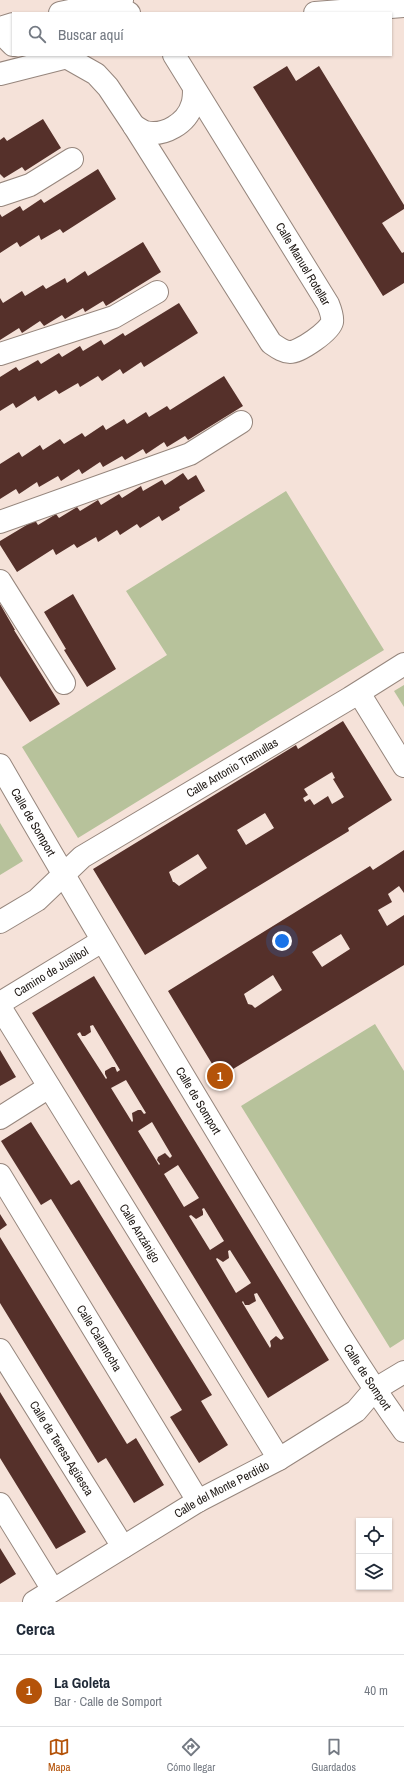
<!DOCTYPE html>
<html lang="es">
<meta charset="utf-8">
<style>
:root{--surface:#fff;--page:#f2f2f3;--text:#1f2937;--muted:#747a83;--line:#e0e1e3;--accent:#b45309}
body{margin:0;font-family:"Archivo Narrow",sans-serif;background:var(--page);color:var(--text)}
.controls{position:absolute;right:12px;bottom:12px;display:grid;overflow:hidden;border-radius:0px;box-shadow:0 1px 3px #0004}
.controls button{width:36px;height:36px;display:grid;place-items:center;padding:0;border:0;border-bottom:1px solid var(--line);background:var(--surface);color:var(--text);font:20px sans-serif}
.you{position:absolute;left:282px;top:941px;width:14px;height:14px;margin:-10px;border:3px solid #fff;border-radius:50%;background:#1a73e8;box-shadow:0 0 0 6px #1a73e833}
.badge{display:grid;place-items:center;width:26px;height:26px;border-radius:50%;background:var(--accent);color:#fff;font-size:13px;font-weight:700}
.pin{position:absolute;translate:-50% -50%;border:2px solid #fff;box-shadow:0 1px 4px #0006}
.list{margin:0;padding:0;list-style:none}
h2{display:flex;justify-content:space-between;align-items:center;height:52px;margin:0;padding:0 16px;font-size:17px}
h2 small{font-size:13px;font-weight:400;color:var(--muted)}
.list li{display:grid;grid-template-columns:26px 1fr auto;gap:12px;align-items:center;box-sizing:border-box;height:72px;padding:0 16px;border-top:1px solid var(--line)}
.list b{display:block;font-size:15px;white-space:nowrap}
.list p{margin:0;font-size:13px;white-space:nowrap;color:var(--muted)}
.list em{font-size:13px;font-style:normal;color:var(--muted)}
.icon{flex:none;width:22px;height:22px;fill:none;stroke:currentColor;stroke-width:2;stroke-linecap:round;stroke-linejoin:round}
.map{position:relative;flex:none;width:404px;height:1602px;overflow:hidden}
.search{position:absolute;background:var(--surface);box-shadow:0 1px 3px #0004;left:12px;right:12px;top:12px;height:44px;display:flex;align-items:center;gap:10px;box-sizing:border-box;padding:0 14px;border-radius:0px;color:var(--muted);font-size:15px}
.sheet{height:124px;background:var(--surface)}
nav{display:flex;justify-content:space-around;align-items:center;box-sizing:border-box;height:56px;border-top:1px solid var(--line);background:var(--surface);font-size:11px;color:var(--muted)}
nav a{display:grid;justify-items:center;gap:2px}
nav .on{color:var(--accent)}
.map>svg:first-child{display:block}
.green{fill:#b7c29b}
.building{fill:#55302a;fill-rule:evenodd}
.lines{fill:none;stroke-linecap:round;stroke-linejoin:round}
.street-casing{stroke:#96867d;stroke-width:24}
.secondary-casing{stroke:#96867d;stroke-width:24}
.street{stroke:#fff;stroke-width:22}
.secondary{stroke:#fff;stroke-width:22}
.labels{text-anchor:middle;stroke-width:4;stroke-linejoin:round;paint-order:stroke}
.street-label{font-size:12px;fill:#1e1814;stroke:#fff}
</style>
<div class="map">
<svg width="404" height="1602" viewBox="0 0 404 1602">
<rect width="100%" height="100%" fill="#f5e2d9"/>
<!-- green -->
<path class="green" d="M286 491 384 650 78 838 22 747 167 655 126 591Z
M404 685V707L394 691Z
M0 823 23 861 0 875Z
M375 1024 404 1071V1339L390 1348 241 1106Z"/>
<!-- building -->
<path class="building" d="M287 66 296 81 319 66 404 205V209L382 223 402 253 404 252V283L383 296 253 87Z
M43 119 61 148 25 171 22 167 4 178 0 174V140L4 137 7 141Z
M98 169 116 199 63 233 60 229 41 240 39 235 20 247 17 242 0 253V214L2 217 20 206 23 211 41 199 44 203Z
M143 242 161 272 106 306 103 301 85 312 83 308 65 319 62 315 44 326 40 321 22 333 19 328 0 340V298L3 303 22 291 25 296 43 285 46 289 65 278 67 283 85 271 88 276Z
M179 303 198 333 144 367 141 362 123 374 120 369 102 381 98 376 80 387 78 383 59 394 56 390 38 401 35 396 16 408 13 403 0 411V377L16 367 19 371 38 360 41 364 59 353 62 357 80 346 83 351 101 340 104 345 123 333 125 336Z
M224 376 243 406 188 440 185 436 167 447 164 442 146 454 143 449 125 460 122 456 103 467 100 462 82 474 79 469 61 481 58 476 39 487 37 482 19 494 16 489 0 499V464L19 452 22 457 40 445 43 450 60 439 64 444 82 433 85 437 103 425 106 430 124 419 127 424 146 412 149 417 167 406 170 410Z
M183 473 188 480 196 475 205 491 179 507 180 510 162 521 159 516 140 528 137 524 120 535 117 530 98 542 96 537 77 548 74 544 56 555 53 549 17 572 0 545V541L35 520 38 525 56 514 59 518 77 507 80 511 98 500 101 505 119 494 122 498 141 486 143 491 162 480 165 485Z
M73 594 116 669 87 687 64 650 66 649 44 612Z
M0 604 15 630H14L60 704 30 722 0 676Z
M343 721 392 800 348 828 349 831 145 955 93 869 296 745 298 749ZM332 772 335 778 333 779 344 797 332 804 328 796 314 805 310 799 305 802 303 798 308 795 304 789ZM265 813 274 828 246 845 237 830ZM198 854 207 868 179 886 174 882H173L169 872Z
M404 850V893L399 886 388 894 392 902 378 910 387 926 404 915V965L220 1077 168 991 370 866 373 870ZM341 934 350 949 322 967 312 952ZM273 975 282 990 255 1008 252 1005 248 1004 244 994Z
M94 976 329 1360 268 1398 32 1013ZM93 1025 120 1070 117 1072 115 1067H112L105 1071V1074L107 1078 106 1079 77 1034 80 1032 82 1036H85L91 1032 90 1026ZM126 1080 146 1113 144 1114 141 1110H138L132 1113 133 1121 132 1122 111 1088ZM152 1122 172 1156 170 1158 165 1153 158 1157 157 1160 160 1164 159 1165 138 1131ZM178 1165 199 1198 184 1207 164 1174ZM204 1208 224 1241 210 1250 189 1216 191 1215 196 1219 203 1215V1212L202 1209ZM230 1250 251 1283 236 1293 216 1259 217 1258 223 1262 229 1258 228 1251ZM257 1293 284 1338 281 1340 276 1336 270 1341 271 1346 270 1348 242 1302 243 1301 245 1305H249L256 1301 254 1294Z
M0 1050 16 1077 0 1086Z
M31 1122 71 1185 79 1180 212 1395 201 1401 228 1445 199 1463 170 1417 182 1410 51 1199 41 1205 1 1141Z
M0 1214 7 1225 0 1230Z
M0 1237 127 1444 136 1438 164 1485 134 1503 106 1458 98 1463 0 1303Z
M0 1392 86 1532 56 1549 0 1458Z
M0 1548 16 1574 0 1584Z"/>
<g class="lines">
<defs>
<g id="street">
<path d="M104 0 106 3 129 13"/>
<path d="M0 32 13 45"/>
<path d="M66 57 96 74 108 87 134 126 271 343C277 347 283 352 290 352 300 352 330 331 332 322 333 316 330 309 328 304L174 55"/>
<path d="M134 126C138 128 142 131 145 132 164 137 187 123 192 105 194 100 194 94 194 89"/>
<path d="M0 195 30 185 72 159"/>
<path d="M0 354 114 317 157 292"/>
<path d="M0 522 190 454 241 422"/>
<path d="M0 581 64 683"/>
<path d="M359 693 404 766"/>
<path id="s1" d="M0 765C83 909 168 1051 254 1193 303 1273 349 1355 404 1431"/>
<path id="s2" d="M0 922 37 900 82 857 350 698 404 664"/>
<path id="s3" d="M0 1003 102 941"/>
<path id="s4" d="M0 1007 279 1459"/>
<path d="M0 1118 49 1087"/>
<path id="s5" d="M0 1175 198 1501"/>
<path id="s6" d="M0 1350 123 1547"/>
<path d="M0 1504 53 1590"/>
<path id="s7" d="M34 1602 198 1501 279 1459 356 1411 374 1390 404 1372"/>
</g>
<path id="secondary" d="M60 13 122 0
M315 13 404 6
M0 28 13 24
M0 74 75 55"/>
</defs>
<!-- street casing -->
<use href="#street" class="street-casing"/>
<!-- secondary casing -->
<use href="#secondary" class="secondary-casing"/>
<!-- street -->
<use href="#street" class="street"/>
<!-- secondary -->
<use href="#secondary" class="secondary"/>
</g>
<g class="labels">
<!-- street labels -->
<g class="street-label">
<text transform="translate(303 264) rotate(59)" y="4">Calle Manuel Rotellar</text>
<text dy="4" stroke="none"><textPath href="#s2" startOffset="280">Calle Antonio Tramullas</textPath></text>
<text dy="4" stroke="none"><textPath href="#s1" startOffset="66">Calle de Somport</textPath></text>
<text dy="4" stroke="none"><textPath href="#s3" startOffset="60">Camino de Juslibol</textPath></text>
<text dy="4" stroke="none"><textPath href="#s1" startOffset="390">Calle de Somport</textPath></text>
<text dy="4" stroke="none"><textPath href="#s4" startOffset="266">Calle Anzánigo</textPath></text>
<text dy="4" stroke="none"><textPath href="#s5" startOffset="191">Calle Calamocha</textPath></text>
<text dy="4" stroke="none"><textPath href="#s1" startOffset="714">Calle de Somport</textPath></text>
<text dy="4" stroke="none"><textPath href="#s6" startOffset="116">Calle de Teresa Agüesca</textPath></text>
<text dy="4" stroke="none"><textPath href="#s7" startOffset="219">Calle del Monte Perdido</textPath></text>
</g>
</g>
</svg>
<div class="controls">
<button><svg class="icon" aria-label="locate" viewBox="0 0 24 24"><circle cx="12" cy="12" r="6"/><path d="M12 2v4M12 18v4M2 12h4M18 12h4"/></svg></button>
<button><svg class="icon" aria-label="layers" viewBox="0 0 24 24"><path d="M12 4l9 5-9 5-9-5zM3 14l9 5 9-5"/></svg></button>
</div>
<div class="you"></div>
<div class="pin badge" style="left:220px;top:1076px">1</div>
<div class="search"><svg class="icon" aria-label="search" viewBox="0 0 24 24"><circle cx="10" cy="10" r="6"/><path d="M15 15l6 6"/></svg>Buscar aquí</div>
</div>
<section class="sheet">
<h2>Cerca<small></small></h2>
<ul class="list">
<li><span class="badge">1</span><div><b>La Goleta</b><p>Bar · Calle de Somport</p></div><em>40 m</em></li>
</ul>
</section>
<nav>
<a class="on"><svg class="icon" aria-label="map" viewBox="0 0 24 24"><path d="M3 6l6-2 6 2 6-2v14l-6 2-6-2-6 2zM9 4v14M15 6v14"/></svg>Mapa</a>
<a><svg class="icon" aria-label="directions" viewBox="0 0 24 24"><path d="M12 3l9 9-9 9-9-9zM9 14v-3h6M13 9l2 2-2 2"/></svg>Cómo llegar</a>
<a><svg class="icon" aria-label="saved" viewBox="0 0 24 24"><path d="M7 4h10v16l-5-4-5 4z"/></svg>Guardados</a>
</nav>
